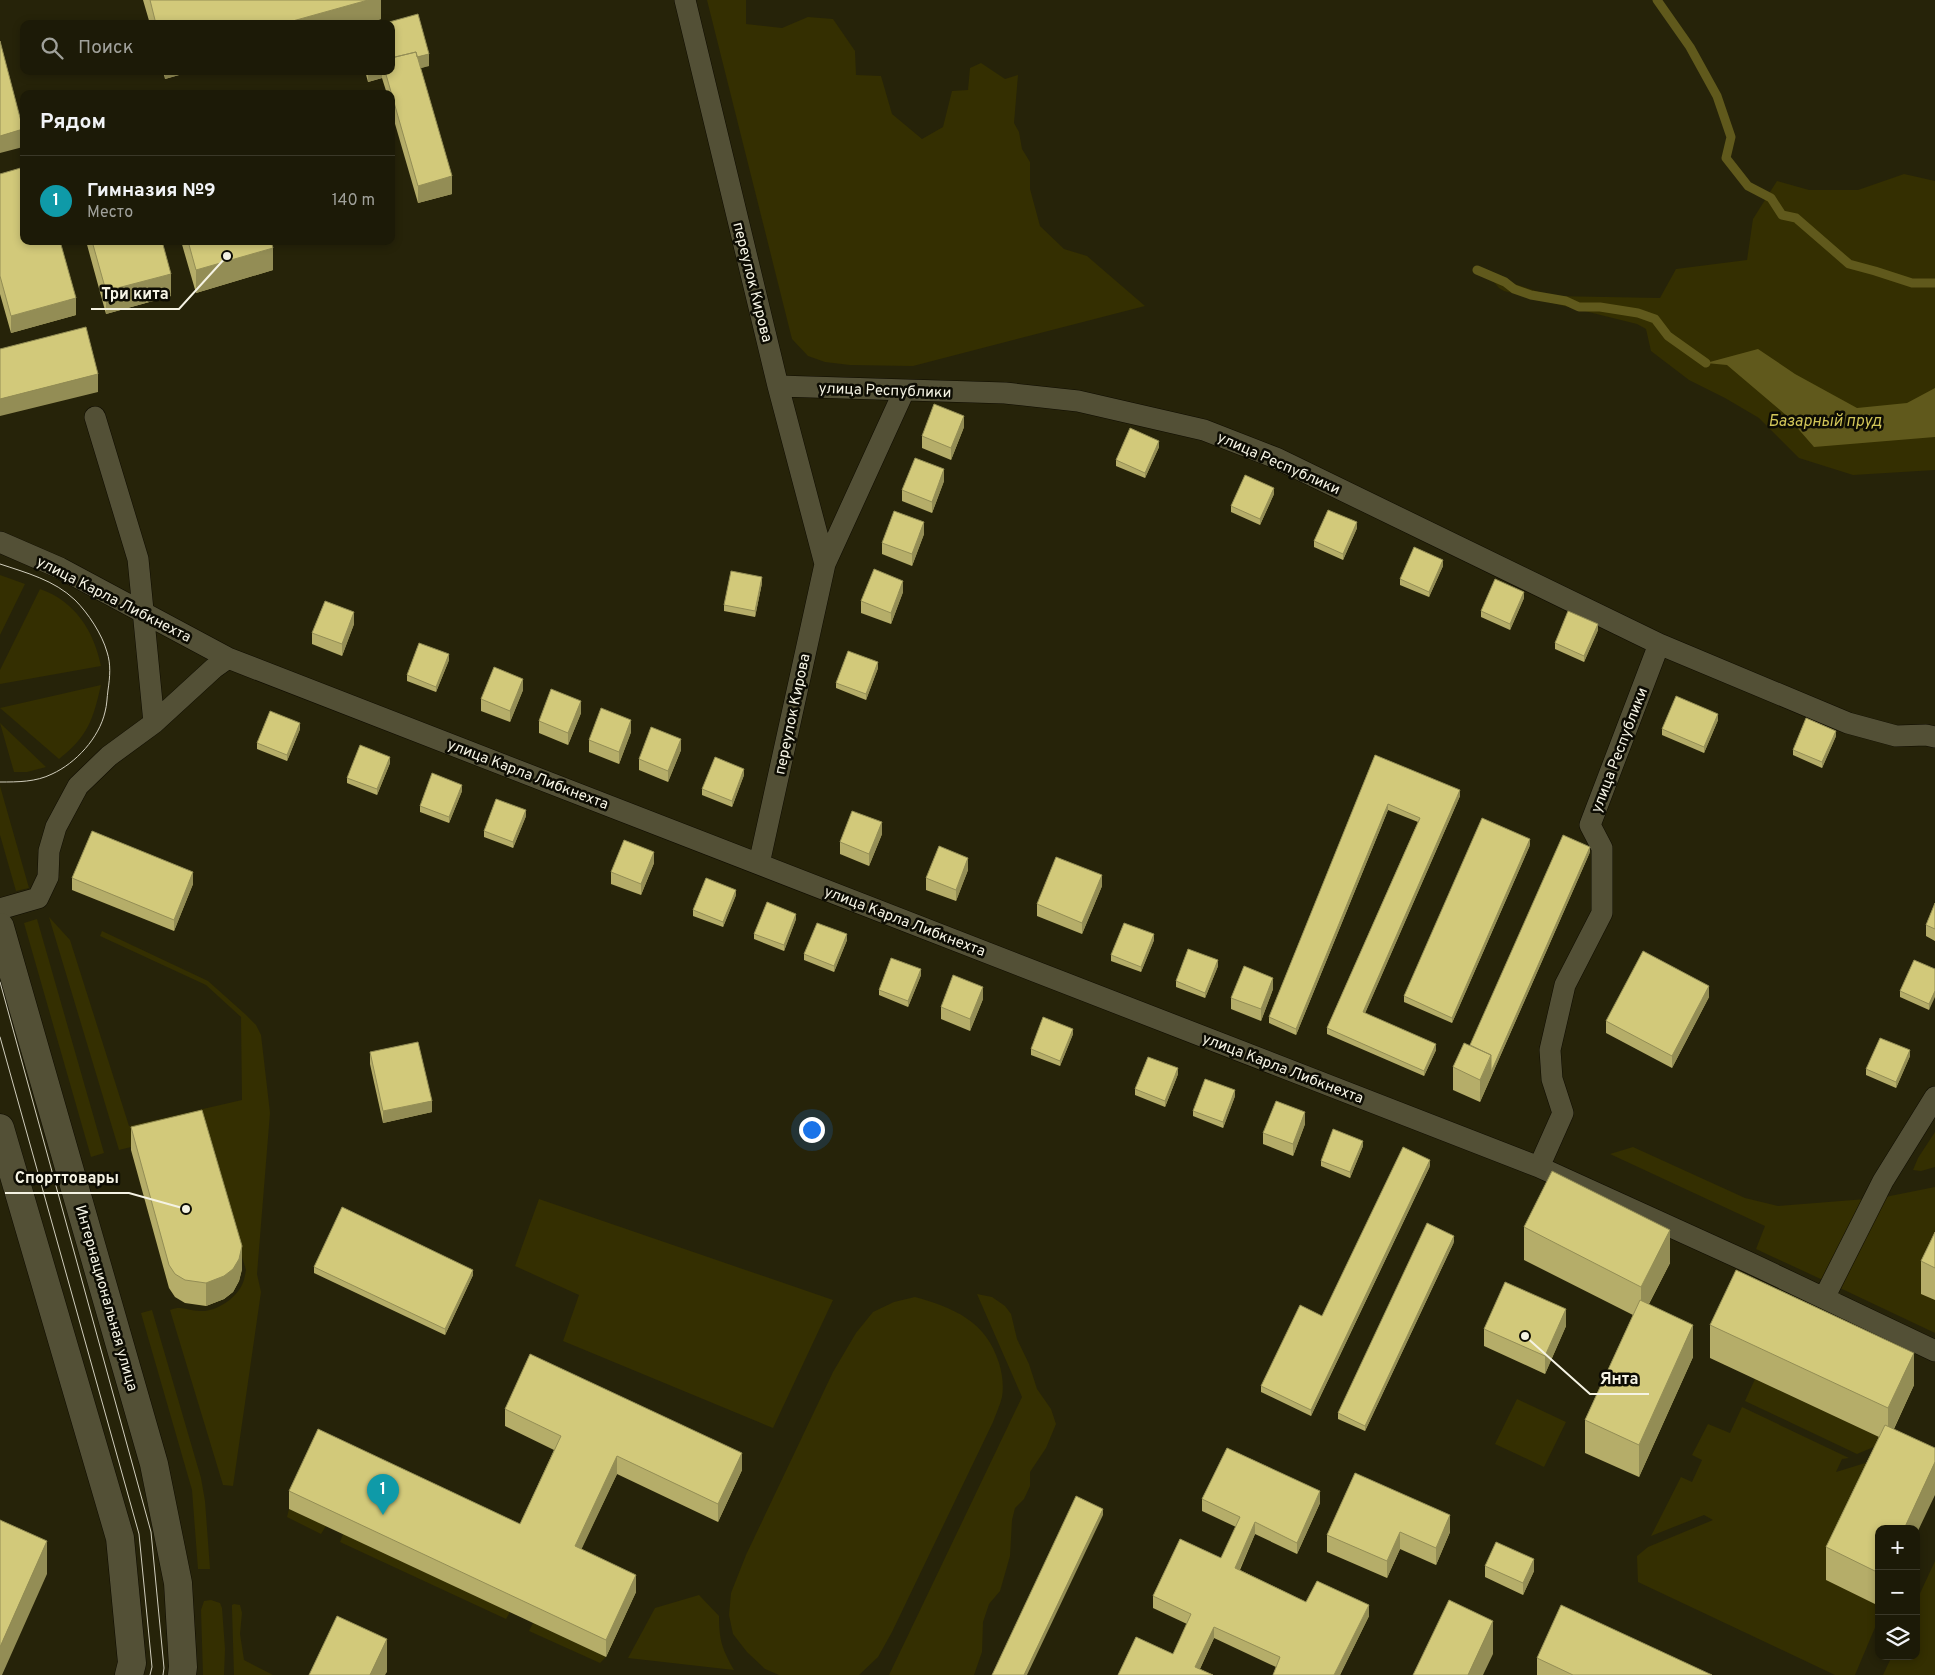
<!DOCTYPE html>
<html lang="ru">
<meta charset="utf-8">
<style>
:root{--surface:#1c1a07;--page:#252311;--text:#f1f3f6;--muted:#a0a19b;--line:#3a3828;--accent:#0f766e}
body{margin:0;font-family:Overpass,sans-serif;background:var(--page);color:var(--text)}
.controls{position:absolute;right:15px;bottom:15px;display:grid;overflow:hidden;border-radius:10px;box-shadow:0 2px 8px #0003}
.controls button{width:45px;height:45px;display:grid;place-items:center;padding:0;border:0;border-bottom:1px solid var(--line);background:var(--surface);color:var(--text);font:25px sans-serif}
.you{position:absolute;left:811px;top:1129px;width:18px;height:18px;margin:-12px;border:4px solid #fff;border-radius:50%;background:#1a73e8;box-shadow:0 0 0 8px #1a73e833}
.badge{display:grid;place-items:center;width:32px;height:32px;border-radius:50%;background:var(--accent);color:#fff;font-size:16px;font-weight:700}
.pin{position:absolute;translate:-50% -41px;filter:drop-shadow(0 1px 2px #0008)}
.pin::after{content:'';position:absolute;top:26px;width:18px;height:15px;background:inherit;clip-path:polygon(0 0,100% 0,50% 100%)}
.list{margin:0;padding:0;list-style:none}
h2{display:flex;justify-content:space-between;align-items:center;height:65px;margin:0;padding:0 20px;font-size:21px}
h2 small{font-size:16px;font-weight:400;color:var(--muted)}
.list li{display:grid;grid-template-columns:32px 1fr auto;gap:15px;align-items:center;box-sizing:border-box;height:90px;padding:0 20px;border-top:1px solid var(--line)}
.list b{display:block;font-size:19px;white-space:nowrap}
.list p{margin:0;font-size:16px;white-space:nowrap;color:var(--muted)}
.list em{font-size:16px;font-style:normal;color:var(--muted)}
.icon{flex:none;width:28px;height:28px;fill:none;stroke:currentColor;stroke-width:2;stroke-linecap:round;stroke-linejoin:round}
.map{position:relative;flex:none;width:1935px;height:1675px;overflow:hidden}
.search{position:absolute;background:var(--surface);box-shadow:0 2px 8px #0003;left:20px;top:20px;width:375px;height:55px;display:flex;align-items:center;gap:12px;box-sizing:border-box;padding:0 18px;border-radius:10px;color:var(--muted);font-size:19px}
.panel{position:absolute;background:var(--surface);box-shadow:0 2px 8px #0003;left:20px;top:90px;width:375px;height:155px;border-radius:10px}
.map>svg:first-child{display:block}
.green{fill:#342f01}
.water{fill:#60591c}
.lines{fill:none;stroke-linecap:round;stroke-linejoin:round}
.stream{stroke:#60591c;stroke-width:9}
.minor-casing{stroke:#0f0c00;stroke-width:22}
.secondary-casing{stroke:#0f0c00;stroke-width:29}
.minor{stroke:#535036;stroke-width:21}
.secondary{stroke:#535036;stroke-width:28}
.tram{stroke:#d1cebd;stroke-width:1}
.wall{fill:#b5ad69}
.shaded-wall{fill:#938d55}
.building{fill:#d2c97a;stroke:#938d55}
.labels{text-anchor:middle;stroke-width:5;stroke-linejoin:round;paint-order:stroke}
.street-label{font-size:15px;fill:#f5f3e4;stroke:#0d0c03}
.water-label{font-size:16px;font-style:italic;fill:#d1c558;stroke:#0d0c03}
.leader{fill:none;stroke:#f5f3e4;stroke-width:2}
.callout-dot{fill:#f5f3e4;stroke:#0d0c03;stroke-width:2}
.callout-label{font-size:16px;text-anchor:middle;font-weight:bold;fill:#f5f3e4;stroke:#0d0c03;stroke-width:5;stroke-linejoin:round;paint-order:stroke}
</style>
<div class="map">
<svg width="1935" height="1675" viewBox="0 0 1935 1675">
<rect width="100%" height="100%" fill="#262309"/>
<!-- green -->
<path class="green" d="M707 0H746V24L782 28 808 17 833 19 855 51 856 75 881 76 892 114 922 139 943 127 952 91 968 90 970 68 981 63 1005 79 1018 75 1014 123 1019 132 1022 149 1030 162V189L1040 226 1064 249 1087 256 1145 306 913 366 850 365 825 362 808 356 792 339Z
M1904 174 1935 181V470L1853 475 1799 458 1759 418 1725 398 1689 380 1651 351 1646 329 1637 324 1504 291 1499 288 1488 275 1551 296 1660 298 1676 269 1747 260 1753 219 1777 181 1809 190H1858Z
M0 575 25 584 0 635Z
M40 589C75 601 94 631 101 666L0 684V670Z
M101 685C93 720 88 736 59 759L0 708Z
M0 723 46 767 27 772H14Z
M0 786 29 888 16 891 0 835Z
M49 917 70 940 129 1126 242 1100 241 1017 206 985 100 936 102 931 208 981 245 1014 256 1025 261 1035 270 1113 257 1274 261 1292 233 1486 223 1485 170 1310C183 1305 187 1311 200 1311 216 1312 235 1299 242 1285 244 1281 245 1275 246 1270L204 1129 119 1150Z
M37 919 104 1153 91 1157 24 923Z
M1935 1132V1167L1921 1171 1913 1170 1918 1158Z
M1633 1147 1745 1198 1778 1206 1866 1199 1825 1281 1756 1249 1765 1226 1610 1154Z
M1935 1187V1333L1840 1288 1885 1197Z
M539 1199 833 1300 773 1428 563 1341 579 1295 515 1266Z
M977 1294 992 1297 1005 1306 1011 1314 1017 1339 1029 1364 1037 1389 1051 1409 1056 1424 1046 1448 1030 1472V1486L1024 1499 1015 1508 1012 1520 1010 1556 1000 1591 989 1604 983 1622 982 1652 974 1675H889L1022 1397Z
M915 1297C954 1308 986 1321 999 1363 1002 1373 1004 1385 1002 1397 1000 1405 996 1414 993 1422L892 1632 878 1657 859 1675H779L765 1669 747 1652 733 1634 729 1615 731 1593 746 1555 833 1372 856 1333 873 1312 894 1302Z
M152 1310 201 1478 205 1501 210 1569H198L192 1490 141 1313Z
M1755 1379 1888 1441 1857 1454 1745 1401Z
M1517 1399 1566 1422 1544 1467 1495 1444Z
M1742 1407 1849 1458 1842 1459 1836 1472 1885 1457 1827 1580 1879 1606V1618L1855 1675H1835L1638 1582 1637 1556 1648 1547 1713 1520 1704 1515 1651 1536 1681 1477 1692 1482 1702 1460 1692 1455 1708 1424 1730 1433Z
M289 1509 326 1526 321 1534 287 1517Z
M343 1534 510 1612 506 1619 340 1542Z
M1935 1561V1675H1883L1892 1656H1916V1602Z
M699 1595 719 1616C719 1640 722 1649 734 1670L628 1658 655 1608Z
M211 1600 220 1603 222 1608 225 1649 224 1675H203L201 1610 204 1601Z
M234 1604 240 1605 242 1613 240 1634 244 1660 273 1675H234L232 1609V1605Z
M533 1623 606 1657 600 1663 529 1631Z"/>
<!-- water -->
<path class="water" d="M1758 349 1795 374 1857 408 1907 403 1935 388V437L1814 447 1787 416 1727 365 1706 363Z"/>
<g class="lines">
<!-- stream -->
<path class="stream" d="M1657 0 1690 47 1717 96 1731 137 1726 158 1748 186 1771 198 1782 215 1796 218 1849 264 1875 271 1912 283H1935
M1477 270 1505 282 1514 289 1531 295 1566 301 1579 307H1600L1638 313 1655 319 1668 336 1706 363"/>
<defs>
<path id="minor" d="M685 0 778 386 825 564 759 864
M778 386 1005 393 1078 401 1204 430 1276 458 1659 644 1590 825 1602 848V913L1565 985 1550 1050 1552 1079 1563 1113 1539 1167
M95 417 138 559 154 723
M0 542 60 568 228 658 1539 1167 1748 1262 1935 1351
M825 564 904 391
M1659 644 1848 723 1896 736 1926 735 1935 737
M0 909 38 898 48 877 49 851 56 827 78 786 109 756 154 723 214 668 228 658
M1824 1298 1883 1181 1935 1097"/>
<path id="secondary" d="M0 927 154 1464 178 1583 183 1667 182 1675
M0 1128 120 1538 132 1663 129 1675"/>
</defs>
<!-- minor casing -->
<use href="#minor" class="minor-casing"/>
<!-- secondary casing -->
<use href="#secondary" class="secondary-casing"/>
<!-- minor -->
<use href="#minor" class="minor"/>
<!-- secondary -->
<use href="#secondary" class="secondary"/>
<!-- tram -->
<path class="tram" d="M0 564C27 573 54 580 75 600 88 613 102 634 107 652 111 664 110 677 108 690 107 697 107 705 105 712 99 738 76 763 52 774 36 782 18 782 0 782
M0 982 151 1532 164 1668 163 1675
M0 1037 139 1534 152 1667 150 1675"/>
</g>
<!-- wall -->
<path class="wall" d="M143 0H381V19L364 24H150Z
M429 66 420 68 452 194 418 203 391 110V94H387L382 78 368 82 365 71H391Z
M163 71H193L165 79Z
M0 174 76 315 11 333 0 294Z
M86 241H162L171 296 106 314Z
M181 241H271L273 270 196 293Z
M964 427 951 460 922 448V436Z
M1159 447 1145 478 1116 466V460Z
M944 481 932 513 902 501V490Z
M1274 494 1260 525 1231 512V506Z
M1357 528 1343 560 1314 547V541Z
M924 534 912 566 882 554V543Z
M1443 566 1429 597 1400 585V579Z
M762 583 755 617 724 611V605Z
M903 592 891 624 861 613V601Z
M1524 598 1510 630 1481 617V611Z
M354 624 342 656 312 644V633Z
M1598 630 1584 662 1555 649V643Z
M449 660 436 692 407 681V675Z
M878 668 866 700 836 688V683Z
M523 690 510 722 481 711V699Z
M581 713 568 745 539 733V721Z
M1718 720 1704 753 1662 735V729Z
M300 729 287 761 257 749V743Z
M631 732 619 764 589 752V740Z
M1836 736 1822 768 1793 755V750Z
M681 750 668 782 639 770V759Z
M1375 755 1460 796 1365 1013 1436 1050 1424 1076 1327 1034V1028L1418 822 1388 810 1296 1035 1269 1023V1017Z
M390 763 377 795 347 783V778Z
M744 775 732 807 702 795V789Z
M462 791 449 823 420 812V806Z
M526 816 513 848 484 837V831Z
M882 834 869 866 840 854V842Z
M1530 845 1452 1023 1404 1002V996Z
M1590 852 1480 1102 1453 1090V1067L1470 1045Z
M654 863 641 895 611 884V872Z
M968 870 956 901 926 890V878Z
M72 878 193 884 174 931 72 890Z
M1102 886 1082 934 1037 916V904Z
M736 895 723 927 693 916V910Z
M1935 903V941L1926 936V925Z
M796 919 784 951 754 939V934Z
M847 940 834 972 804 960V954Z
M1154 940 1141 972 1111 961V955Z
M1218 966 1205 998 1176 987V981Z
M1935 969 1929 1010 1900 997V991Z
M921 975 908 1007 879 995V990Z
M1273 989 1261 1021 1231 1009V998Z
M1709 997 1672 1068 1606 1033V1021Z
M983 999 970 1031 941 1019V1007Z
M1073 1034 1060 1066 1031 1055V1049Z
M370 1052 432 1112 383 1123 370 1064Z
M1910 1056 1896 1088 1866 1075V1069Z
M1178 1074 1165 1107 1135 1095V1089Z
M1235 1096 1223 1128 1193 1116V1111Z
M1305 1124 1293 1156 1263 1144V1133Z
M131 1127 242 1269 239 1281 233 1292 224 1299 206 1306 185 1303 175 1297 169 1288 131 1150Z
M1363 1146 1350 1178 1321 1166V1161Z
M1430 1166 1311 1416 1261 1392V1386L1322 1316Z
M1524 1227 1670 1263 1649 1304 1693 1357 1639 1477 1585 1453V1420L1633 1315 1524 1260Z
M1935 1232V1300L1921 1294V1261Z
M1454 1242 1365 1431 1338 1419V1413Z
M314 1267 473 1275 445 1335 314 1273Z
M1710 1325 1914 1385 1894 1429 1879 1529V1606L1826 1580V1547L1879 1437 1710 1358Z
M1566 1326 1545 1374 1484 1346V1329Z
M505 1409 742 1470 718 1522 617 1474 581 1549 636 1592 606 1657 289 1509V1491L520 1524 554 1450 505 1426Z
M1227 1448 1320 1491V1503L1297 1554 1255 1534 1240 1570 1306 1602 1317 1581 1369 1605V1616L1340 1675H1273L1276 1667 1214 1638 1200 1669 1213 1675H1118L1136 1637 1173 1654 1187 1624 1153 1608V1596L1180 1539 1221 1558 1236 1527 1202 1511V1499Z
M1355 1473 1450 1532 1436 1565 1400 1549 1387 1578 1327 1552V1535Z
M1485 1566 1534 1571 1523 1595 1485 1577Z
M1537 1658 1712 1675H1537Z"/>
<!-- shaded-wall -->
<path class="shaded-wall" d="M368 0H381V19L364 24H282Z
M429 54V66L387 77 391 64Z
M165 71H193L165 79Z
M368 71H382V78L368 82Z
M23 129V147L0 153V136Z
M452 176V194L418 203V186Z
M273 248V270L196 293V270Z
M171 274V296L106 314V291Z
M76 298V315L11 333V316Z
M98 374V392L0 416V399Z
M964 416V427L951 460V448Z
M1159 441V447L1145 478V473Z
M944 469V481L932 513V502Z
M1274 488V494L1260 525V519Z
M924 522V534L912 566V554Z
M1357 522V528L1343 560V554Z
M1443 560V566L1429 597V592Z
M762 577V583L755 617V611Z
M903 581V592L891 624V613Z
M1524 592V598L1510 630V624Z
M354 612V624L342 656V644Z
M1598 624V630L1584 662V656Z
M449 654V660L436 692V687Z
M878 662V668L866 700V694Z
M523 679V690L510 722V711Z
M581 701V713L568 745V733Z
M1718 714V720L1704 753V747Z
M631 720V732L619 764V752Z
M300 723V729L287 761V755Z
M1836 731V736L1822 768V762Z
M681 739V750L668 782V771Z
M390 757V763L377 795V789Z
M744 769V775L732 807V801Z
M462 785V791L449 823V817Z
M1460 790V796L1363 1018V1012Z
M1388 804V810L1296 1035V1029Z
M526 810V816L513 848V842Z
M882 822V834L869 866V854Z
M1530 839V845L1452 1023V1018Z
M1590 847V852L1480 1102V1080Z
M654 852V863L641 895V884Z
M968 858V870L956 901V890Z
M193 872V884L174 931V920Z
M1102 875V886L1082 934V923Z
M736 890V895L723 927V922Z
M796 914V919L784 951V945Z
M847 934V940L834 972V966Z
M1154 934V940L1141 972V967Z
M1218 960V966L1205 998V993Z
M921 969V975L908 1007V1001Z
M1273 978V989L1261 1021V1009Z
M1709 986V997L1672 1068V1056Z
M983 987V999L970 1031V1019Z
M1935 991V997L1929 1010V1004Z
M1073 1029V1034L1060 1066V1061Z
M1436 1044V1050L1424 1076V1071Z
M1910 1050V1056L1896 1088V1082Z
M1178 1068V1074L1165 1107V1101Z
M1235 1090V1096L1223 1128V1122Z
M432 1101V1112L383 1123V1111Z
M1305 1112V1124L1293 1156V1144Z
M1363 1141V1146L1350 1178V1172Z
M1430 1160V1166L1311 1416V1410Z
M1670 1230V1263L1641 1319V1287Z
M1454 1236V1242L1365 1431V1426Z
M242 1246V1269L239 1281 233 1292 224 1299 206 1306V1283Z
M473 1270V1275L445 1335V1329Z
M1566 1309V1326L1545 1374V1356Z
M1693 1325V1357L1639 1477V1445Z
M1914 1353V1385L1888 1441V1408Z
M742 1453V1470L718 1522V1504Z
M617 1456V1474L575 1563V1546Z
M1935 1462V1495L1916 1535V1529H1904Z
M1320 1491V1503L1297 1554V1543Z
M1103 1509V1515L1027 1675H1024Z
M1450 1515V1532L1436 1565V1548Z
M1255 1522V1534L1235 1580V1568Z
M1400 1532V1549L1387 1578V1561Z
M47 1541V1574L2 1675H0V1647Z
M1534 1559V1571L1523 1595V1583Z
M636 1575V1592L606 1657V1640Z
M1369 1605V1616L1340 1675H1334Z
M1493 1621V1654L1483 1675H1468Z
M1214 1627V1638L1197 1675 1195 1667Z
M387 1639V1672L385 1675H370Z"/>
<!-- building -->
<path class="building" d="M150 0H368L282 24H156Z
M418 14 429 54 417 57 416 52 391 58V24H382Z
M0 41 23 129 0 136Z
M416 52 452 176 418 186 385 71H391V58Z
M24 167V241H60L76 298 11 316 0 276V174Z
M92 241H162L171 274 106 291Z
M188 241H271L273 248 196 270Z
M86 327 98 374 0 399V349Z
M934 404 964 416 951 448 922 436Z
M1130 428 1159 441 1145 473 1116 460Z
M915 458 944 469 932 502 902 490Z
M1245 475 1274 488 1260 519 1231 506Z
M1328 510 1357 522 1343 554 1314 541Z
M894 511 924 522 912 554 882 543Z
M1414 547 1443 560 1429 592 1400 579Z
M874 569 903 581 891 613 861 601Z
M731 571 762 577 755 611 724 605Z
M1495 579 1524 592 1510 624 1481 611Z
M325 601 354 612 342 644 312 633Z
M1568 611 1598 624 1584 656 1555 643Z
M419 643 449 654 436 687 407 675Z
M848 651 878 662 866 694 836 683Z
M494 667 523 679 510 711 481 699Z
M551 689 581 701 568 733 539 721Z
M1676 696 1718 714 1704 747 1662 729Z
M601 708 631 720 619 752 589 740Z
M270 711 300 723 287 755 257 743Z
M1806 718 1836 731 1822 762 1793 750Z
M651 727 681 739 668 771 639 759Z
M360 745 390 757 377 789 347 778Z
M1375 755 1460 790 1363 1012 1436 1044 1424 1071 1327 1028 1420 818 1388 804 1296 1029 1269 1017Z
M715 757 744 769 732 801 702 789Z
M432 773 462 785 449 817 420 806Z
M496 799 526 810 513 842 484 831Z
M852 811 882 822 869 854 840 842Z
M1482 818 1530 839 1452 1018 1404 996Z
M92 831 193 872 174 920 72 878Z
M1563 835 1590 847 1491 1072V1055L1470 1045Z
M624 840 654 852 641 884 611 872Z
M939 846 968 858 956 890 926 878Z
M1056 857 1102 875 1082 923 1037 904Z
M706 878 736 890 723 922 693 910Z
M767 902 796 914 784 945 754 934Z
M1935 903V929L1926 925Z
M817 923 847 934 834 966 804 954Z
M1124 923 1154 934 1141 967 1111 955Z
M1188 949 1218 960 1205 993 1176 981Z
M1643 951 1709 986 1672 1056 1606 1021Z
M891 958 921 969 908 1001 879 990Z
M1914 960 1935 969V991L1929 1004 1900 991Z
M1244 966 1273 978 1261 1009 1231 998Z
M953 975 983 987 970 1019 941 1007Z
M1043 1017 1073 1029 1060 1061 1031 1049Z
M1880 1038 1910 1050 1896 1082 1866 1069Z
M418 1042 432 1101 383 1111 370 1052Z
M1464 1043 1491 1055 1480 1080 1453 1067Z
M1148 1057 1178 1068 1165 1101 1135 1089Z
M1205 1079 1235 1090 1223 1122 1193 1111Z
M1276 1101 1305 1112 1293 1144 1263 1133Z
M202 1110 242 1246 239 1259 233 1269 224 1276 206 1283 185 1280 175 1274 169 1265 131 1127Z
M1333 1129 1363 1141 1350 1172 1321 1161Z
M1403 1147 1430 1160 1311 1410 1261 1386 1300 1305 1322 1316Z
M1552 1171 1670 1230 1641 1287 1524 1227Z
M342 1207 473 1270 445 1329 314 1267Z
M1427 1223 1454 1236 1365 1426 1338 1413Z
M1935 1232V1268L1921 1261Z
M1736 1270 1914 1353 1888 1408 1710 1325Z
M1505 1282 1566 1309 1545 1356 1484 1329Z
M1640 1300 1693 1325 1639 1445 1585 1420Z
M530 1354 742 1453 718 1504 617 1456 575 1546 636 1575 606 1640 289 1491 318 1429 520 1524 561 1436 505 1409Z
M1885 1425 1935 1448V1462L1904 1529H1879V1573L1826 1547Z
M1227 1448 1320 1491 1297 1543 1255 1522 1235 1568 1306 1602 1317 1581 1369 1605 1334 1675H1273L1280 1657 1214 1627 1195 1667 1213 1675H1118L1136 1637 1173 1654 1191 1614 1153 1596 1180 1539 1221 1558 1240 1517 1202 1499Z
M1355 1473 1450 1515 1436 1548 1400 1532 1387 1561 1327 1535Z
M1076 1496 1103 1509 1024 1675H992Z
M0 1520 47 1541 0 1647Z
M1496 1542 1534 1559 1523 1583 1485 1566Z
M1449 1600 1493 1621 1468 1675H1413Z
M1561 1605 1712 1675H1573L1537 1658Z
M337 1616 387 1639 370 1675H309Z"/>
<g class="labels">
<!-- street labels -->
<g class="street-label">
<text transform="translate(753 282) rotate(76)" y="5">переулок Кирова</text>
<text transform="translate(885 390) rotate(2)" y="5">улица Республики</text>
<text transform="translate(1279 463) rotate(24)" y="5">улица Республики</text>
<text transform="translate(114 599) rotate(27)" y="5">улица Карла Либкнехта</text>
<text transform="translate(792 714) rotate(-78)" y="5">переулок Кирова</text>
<text transform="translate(1619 750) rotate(-69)" y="5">улица Республики</text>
<text transform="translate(528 774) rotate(21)" y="5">улица Карла Либкнехта</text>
<text transform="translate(905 921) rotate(21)" y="5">улица Карла Либкнехта</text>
<text transform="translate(1283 1068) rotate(21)" y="5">улица Карла Либкнехта</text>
<text transform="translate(107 1298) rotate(74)" y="5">Интернациональная улица</text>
</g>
<!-- water labels -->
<g class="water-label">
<text x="1825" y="426">Базарный пруд</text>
</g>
</g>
<!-- callouts -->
<path class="leader" d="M227 256L179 309H91M186 1209L129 1193H5M1525 1336L1590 1394H1649"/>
<g class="callout-dot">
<circle cx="227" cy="256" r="5"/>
<circle cx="186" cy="1209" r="5"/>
<circle cx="1525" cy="1336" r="5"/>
</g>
<g class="callout-label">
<text x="135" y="299">Три кита</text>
<text x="67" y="1183">Спорттовары</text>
<text x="1619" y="1384">Янта</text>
</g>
</svg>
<div class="controls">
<button>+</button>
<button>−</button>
<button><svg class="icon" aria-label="layers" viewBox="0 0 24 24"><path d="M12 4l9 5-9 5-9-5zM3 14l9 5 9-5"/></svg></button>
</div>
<div class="you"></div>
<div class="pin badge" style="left:383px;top:1515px;background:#0f9aa8">1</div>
<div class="search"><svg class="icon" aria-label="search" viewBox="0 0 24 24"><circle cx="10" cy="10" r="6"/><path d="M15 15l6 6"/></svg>Поиск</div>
<section class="panel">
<h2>Рядом<small></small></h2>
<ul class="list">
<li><span class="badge" style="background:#0f9aa8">1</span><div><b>Гимназия №9</b><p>Место</p></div><em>140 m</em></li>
</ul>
</section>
</div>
